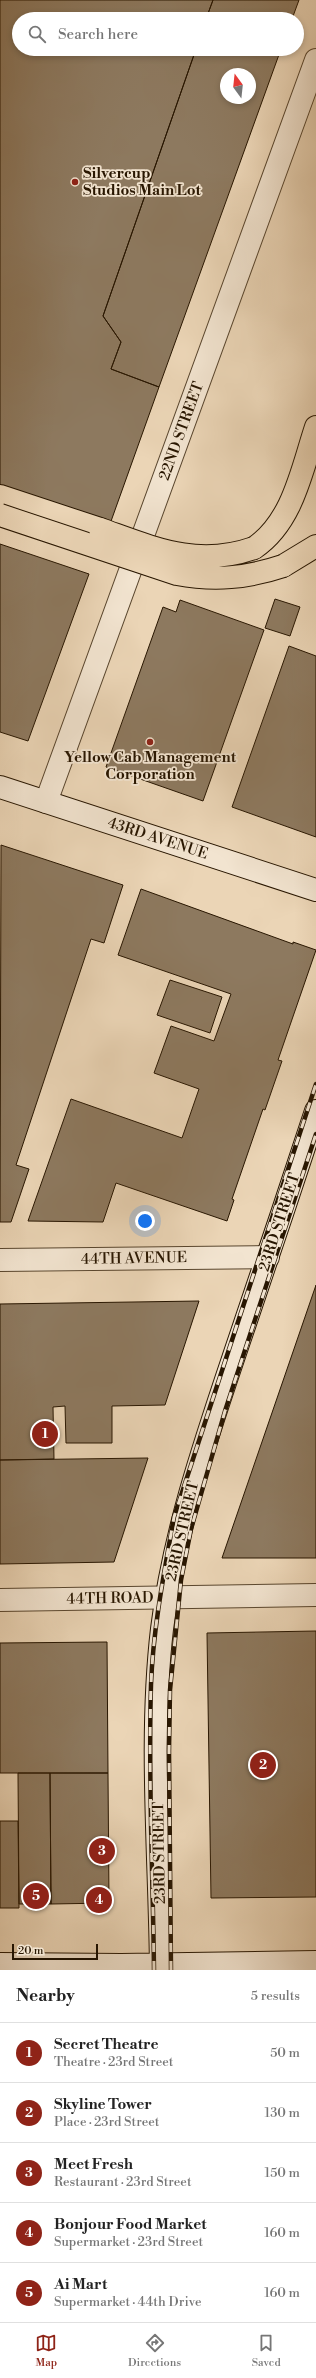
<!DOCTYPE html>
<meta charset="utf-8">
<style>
:root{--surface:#fff;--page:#f2f2f2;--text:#222;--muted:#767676;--line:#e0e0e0;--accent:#8f2418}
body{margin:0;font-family:"Libre Bodoni",serif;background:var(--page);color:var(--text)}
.compass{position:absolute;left:220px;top:68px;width:36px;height:36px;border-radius:50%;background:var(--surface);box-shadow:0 2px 6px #0003;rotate:345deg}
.scale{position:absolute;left:12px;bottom:10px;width:86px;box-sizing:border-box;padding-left:4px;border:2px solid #281601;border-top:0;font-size:11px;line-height:14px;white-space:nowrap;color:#281601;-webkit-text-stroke:3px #f2e4d0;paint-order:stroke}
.you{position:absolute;left:145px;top:1221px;width:14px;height:14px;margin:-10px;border:3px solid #fff;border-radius:50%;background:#1a73e8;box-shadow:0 0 0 6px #1a73e833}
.badge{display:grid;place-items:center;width:26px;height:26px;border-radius:50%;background:var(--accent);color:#fff;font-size:13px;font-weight:700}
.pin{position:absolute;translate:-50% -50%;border:2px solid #fff;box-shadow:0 1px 4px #0006}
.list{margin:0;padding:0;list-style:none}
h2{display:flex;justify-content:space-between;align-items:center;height:52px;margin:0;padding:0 16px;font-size:17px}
h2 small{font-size:13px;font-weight:400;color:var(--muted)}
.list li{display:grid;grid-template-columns:26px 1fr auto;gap:12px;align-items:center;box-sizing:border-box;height:60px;padding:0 16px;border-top:1px solid var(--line)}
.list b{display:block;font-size:15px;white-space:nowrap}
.list p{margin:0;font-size:13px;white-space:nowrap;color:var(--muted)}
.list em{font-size:13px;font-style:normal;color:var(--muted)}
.icon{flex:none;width:22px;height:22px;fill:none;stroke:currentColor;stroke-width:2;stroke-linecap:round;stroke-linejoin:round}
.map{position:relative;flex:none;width:316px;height:1970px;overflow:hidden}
.search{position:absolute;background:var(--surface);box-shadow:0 2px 6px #0003;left:12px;right:12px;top:12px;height:44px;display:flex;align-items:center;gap:10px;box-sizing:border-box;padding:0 14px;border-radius:22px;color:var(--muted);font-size:15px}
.sheet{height:352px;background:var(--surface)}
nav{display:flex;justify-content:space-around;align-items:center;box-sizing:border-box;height:56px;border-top:1px solid var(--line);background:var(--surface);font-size:11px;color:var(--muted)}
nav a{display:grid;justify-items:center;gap:2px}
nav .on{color:var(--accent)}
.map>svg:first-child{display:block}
.building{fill:#8d795f;stroke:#281601;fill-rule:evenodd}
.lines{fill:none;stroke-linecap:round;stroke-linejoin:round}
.street-casing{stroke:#59462e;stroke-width:24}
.secondary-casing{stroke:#281601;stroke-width:24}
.highway-casing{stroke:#281601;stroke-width:24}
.street{stroke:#f2e4d0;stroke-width:22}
.secondary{stroke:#f2e4d0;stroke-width:22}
.highway{stroke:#ebd5b6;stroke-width:22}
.rail-casing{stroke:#281601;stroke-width:4.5}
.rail{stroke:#f2e4d0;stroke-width:3;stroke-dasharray:9;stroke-linecap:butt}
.highway-bridge-casing{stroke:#281601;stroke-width:24;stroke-linecap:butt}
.highway-bridge{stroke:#ebd5b6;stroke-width:22}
.poi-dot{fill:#8f2418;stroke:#f2e4d0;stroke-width:1.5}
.labels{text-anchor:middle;stroke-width:3.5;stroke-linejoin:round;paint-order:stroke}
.poi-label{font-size:15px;font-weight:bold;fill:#281601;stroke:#f2e4d0;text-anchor:start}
.street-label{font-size:15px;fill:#281601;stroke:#f2e4d0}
</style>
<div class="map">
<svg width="316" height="1970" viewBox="0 0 316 1970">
<rect width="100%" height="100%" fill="#ebd5b6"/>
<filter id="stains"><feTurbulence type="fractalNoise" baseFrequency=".005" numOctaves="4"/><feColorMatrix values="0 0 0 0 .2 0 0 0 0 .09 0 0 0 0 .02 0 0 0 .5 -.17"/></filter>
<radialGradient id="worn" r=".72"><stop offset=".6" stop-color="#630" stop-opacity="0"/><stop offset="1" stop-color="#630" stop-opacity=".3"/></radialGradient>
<!-- building -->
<path class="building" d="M0 0H213L206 19H19V49H196L103 316 121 342 111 369 159 387 110 524 0 488Z
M213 0H299L292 19H206Z
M196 49H281L159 387 111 369 121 342 103 316ZM226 74H250V98H226Z
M0 544 89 574 28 741 0 732Z
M275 599 300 607 290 636 265 628Z
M180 600 264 630 203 801 106 767 163 607 176 612Z
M289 646 316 656V837L232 807Z
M1 845 123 885 104 943 91 939 16 1165 29 1169 11 1222H0Z
M141 889 293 944V942L316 950 278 1060 282 1061 265 1110 263 1109 232 1199 234 1200 227 1221 116 1183 103 1222 28 1221 71 1099 182 1138 199 1089 154 1073 171 1026 214 1041 231 994 118 955Z
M170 980 222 997 210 1033 157 1015Z
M316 1285V1558H222Z
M199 1301 165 1405 112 1406V1443H66L65 1406 53 1407 54 1459 0 1460V1304Z
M148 1458 114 1562 0 1564V1460Z
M316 1631V1897L211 1898 207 1633Z
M107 1642 108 1773H0V1643Z
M18 1773H50L51 1904H19Z
M50 1773H108L109 1903 51 1904Z
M0 1821H18L19 1908H0Z"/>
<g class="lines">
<defs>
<path id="street" d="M46 802 316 60
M0 1260 268 1257
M0 1600 316 1595"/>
<path id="secondary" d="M0 787 316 890
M0 1964 121 1965 316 1962
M161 1970C160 1857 149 1741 162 1629 174 1531 206 1439 237 1347 264 1268 290 1190 316 1111"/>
<path id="highway" d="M0 496 100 529
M254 548C293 522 302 469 316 427
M283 566 316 546"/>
</defs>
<!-- street casing -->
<use href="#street" class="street-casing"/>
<!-- secondary casing -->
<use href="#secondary" class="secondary-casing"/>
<!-- highway casing -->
<use href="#highway" class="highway-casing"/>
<!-- street -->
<use href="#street" class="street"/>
<!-- secondary -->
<use href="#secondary" class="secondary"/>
<!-- highway -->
<use href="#highway" class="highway"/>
<defs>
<path id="rail" d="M154 1970C153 1875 148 1780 151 1685 153 1629 164 1573 174 1517L316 1084
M171 1970 169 1751 170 1690 181 1580 191 1529 225 1411 316 1134"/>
</defs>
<!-- rail casing -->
<use href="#rail" class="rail-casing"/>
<!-- rail -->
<use href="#rail" class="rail"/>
<defs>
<path id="highway-bridge" d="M0 515 177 574C215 581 247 578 283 566
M100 529C154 548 197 568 254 548"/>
</defs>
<!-- highway-bridge casing -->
<use href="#highway-bridge" class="highway-bridge-casing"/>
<!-- highway-bridge -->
<use href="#highway-bridge" class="highway-bridge"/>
</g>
<!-- markers -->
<g class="poi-dot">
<circle cx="75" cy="182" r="4"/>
<circle cx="150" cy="742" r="4"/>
</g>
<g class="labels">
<!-- poi labels -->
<g class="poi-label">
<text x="83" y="178">Silvercup<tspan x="83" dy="17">Studios Main Lot</tspan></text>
<text x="150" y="762" text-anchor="middle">Yellow Cab Management<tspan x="150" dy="17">Corporation</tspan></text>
</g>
<!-- street labels -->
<g class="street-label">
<text transform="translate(181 431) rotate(-70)" y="5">22ND STREET</text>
<text transform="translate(158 838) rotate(18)" y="5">43RD AVENUE</text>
<text transform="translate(279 1222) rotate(-72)" y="5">23RD STREET</text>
<text transform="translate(134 1258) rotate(-1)" y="5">44TH AVENUE</text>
<text transform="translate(182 1531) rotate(-77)" y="5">23RD STREET</text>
<text transform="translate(110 1598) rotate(-1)" y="5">44TH ROAD</text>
<text transform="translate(159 1853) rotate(-91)" y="5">23RD STREET</text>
</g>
</g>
<rect width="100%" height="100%" filter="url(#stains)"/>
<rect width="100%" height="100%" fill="url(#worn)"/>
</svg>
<svg class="compass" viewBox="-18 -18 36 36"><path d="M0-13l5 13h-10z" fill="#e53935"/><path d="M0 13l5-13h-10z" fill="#767676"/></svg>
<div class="scale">20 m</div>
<div class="you"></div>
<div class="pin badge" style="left:45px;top:1434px">1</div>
<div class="pin badge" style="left:263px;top:1765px">2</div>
<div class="pin badge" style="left:102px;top:1851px">3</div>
<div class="pin badge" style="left:99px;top:1900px">4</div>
<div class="pin badge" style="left:36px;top:1896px">5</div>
<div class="search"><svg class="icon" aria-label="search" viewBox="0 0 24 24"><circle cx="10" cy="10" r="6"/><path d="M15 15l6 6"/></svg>Search here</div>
</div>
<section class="sheet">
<h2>Nearby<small>5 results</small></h2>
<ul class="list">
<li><span class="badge">1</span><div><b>Secret Theatre</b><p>Theatre · 23rd Street</p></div><em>50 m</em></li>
<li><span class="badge">2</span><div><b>Skyline Tower</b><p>Place · 23rd Street</p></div><em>130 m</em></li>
<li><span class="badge">3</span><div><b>Meet Fresh</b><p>Restaurant · 23rd Street</p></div><em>150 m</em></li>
<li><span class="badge">4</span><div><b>Bonjour Food Market</b><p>Supermarket · 23rd Street</p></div><em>160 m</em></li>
<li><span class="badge">5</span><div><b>Ai Mart</b><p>Supermarket · 44th Drive</p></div><em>160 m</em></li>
</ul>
</section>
<nav>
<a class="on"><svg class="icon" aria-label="map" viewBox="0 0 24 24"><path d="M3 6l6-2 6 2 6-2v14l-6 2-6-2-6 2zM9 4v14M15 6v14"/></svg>Map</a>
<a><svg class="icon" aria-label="directions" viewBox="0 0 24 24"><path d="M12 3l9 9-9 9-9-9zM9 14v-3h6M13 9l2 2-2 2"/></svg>Directions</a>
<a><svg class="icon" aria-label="saved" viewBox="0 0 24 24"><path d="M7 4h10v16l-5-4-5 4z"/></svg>Saved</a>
</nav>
